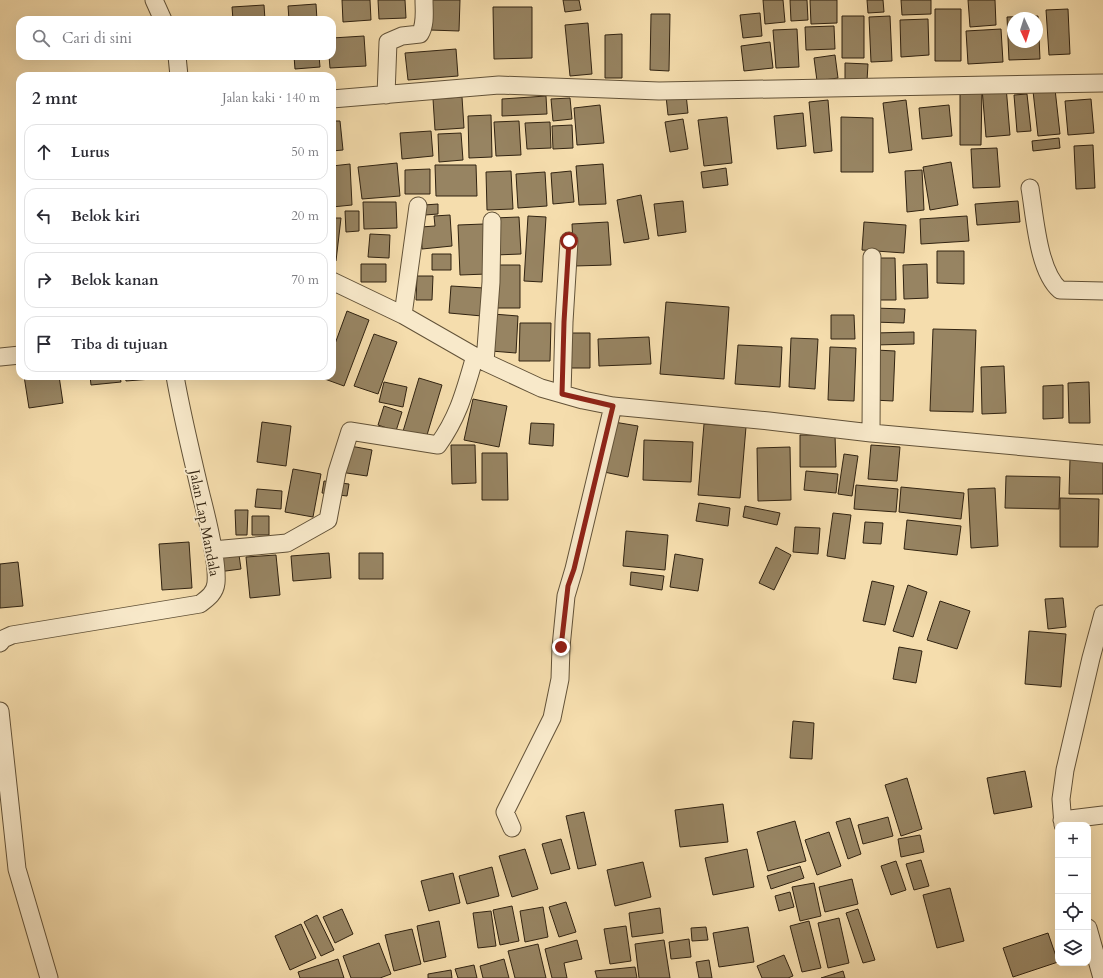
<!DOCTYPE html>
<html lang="id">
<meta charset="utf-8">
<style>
:root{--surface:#fff;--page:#f2f2f3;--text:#2b2b33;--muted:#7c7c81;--line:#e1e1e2}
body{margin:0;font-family:Cardo,serif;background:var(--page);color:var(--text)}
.controls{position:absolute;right:12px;bottom:12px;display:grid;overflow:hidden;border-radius:8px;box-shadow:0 4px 16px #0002}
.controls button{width:36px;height:36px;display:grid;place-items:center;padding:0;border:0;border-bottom:1px solid var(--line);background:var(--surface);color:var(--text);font:20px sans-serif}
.compass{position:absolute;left:1007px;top:12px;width:36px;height:36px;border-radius:50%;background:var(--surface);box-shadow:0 4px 16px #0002;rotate:176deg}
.stop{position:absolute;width:12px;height:12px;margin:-9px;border:3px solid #8f2418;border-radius:50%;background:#fff}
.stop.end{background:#8f2418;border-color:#fff;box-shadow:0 1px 4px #0008}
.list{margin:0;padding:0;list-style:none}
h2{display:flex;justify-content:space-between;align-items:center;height:52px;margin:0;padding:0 16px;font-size:17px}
h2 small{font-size:13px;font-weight:400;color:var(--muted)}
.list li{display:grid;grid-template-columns:26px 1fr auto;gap:12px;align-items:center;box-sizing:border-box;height:56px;margin:0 8px 8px;padding:0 8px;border:1px solid var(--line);border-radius:12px}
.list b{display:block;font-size:15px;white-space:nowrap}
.list em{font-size:13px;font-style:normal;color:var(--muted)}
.icon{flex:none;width:22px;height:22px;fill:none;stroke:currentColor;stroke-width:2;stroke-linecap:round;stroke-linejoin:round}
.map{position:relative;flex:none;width:1103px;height:978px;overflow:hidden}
.search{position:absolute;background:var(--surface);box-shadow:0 4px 16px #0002;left:16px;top:16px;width:320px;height:44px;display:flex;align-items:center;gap:10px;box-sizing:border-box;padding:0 14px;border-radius:12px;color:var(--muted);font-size:15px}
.panel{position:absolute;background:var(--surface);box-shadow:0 4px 16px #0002;left:16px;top:72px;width:320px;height:308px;border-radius:12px}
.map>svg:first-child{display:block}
.building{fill:#978462;stroke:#312311;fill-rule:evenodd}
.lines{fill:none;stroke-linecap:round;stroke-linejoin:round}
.minor-casing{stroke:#625238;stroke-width:19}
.minor{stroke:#f8e9ca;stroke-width:17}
.route{stroke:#8f2418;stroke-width:5}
.labels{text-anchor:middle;stroke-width:3.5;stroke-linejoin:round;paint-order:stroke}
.street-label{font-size:14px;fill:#312311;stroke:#f8e9ca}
</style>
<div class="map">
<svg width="1103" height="978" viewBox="0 0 1103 978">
<rect width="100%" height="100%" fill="#f5ddad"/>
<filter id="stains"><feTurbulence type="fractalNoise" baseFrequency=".005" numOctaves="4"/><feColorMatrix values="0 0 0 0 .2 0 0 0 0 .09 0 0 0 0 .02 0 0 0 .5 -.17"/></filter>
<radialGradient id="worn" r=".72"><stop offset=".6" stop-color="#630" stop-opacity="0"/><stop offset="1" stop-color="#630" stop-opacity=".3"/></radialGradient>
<!-- building -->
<path class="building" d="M342 0H370L371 20 343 22Z
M378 0H405L406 18 379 19Z
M431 0H460L459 31 430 30Z
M563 0H579L581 10 565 12Z
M763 0H783L785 22 765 24Z
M790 0H807L808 20 791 21Z
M810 0H837V23L811 24Z
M867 0H883L884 12 868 13Z
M901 0H931V14L902 15Z
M968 0H995L996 25 970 27Z
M316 4 317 20H289L288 6Z
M264 5 265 20H233L232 7Z
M493 7H532V58L494 59Z
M935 9H961V61H935Z
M1068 9 1070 54 1049 55 1046 10Z
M760 13 762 36 743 38 740 15Z
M651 14H670L669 71 650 70Z
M842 16H864V58H842Z
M890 16 892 61 871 62 869 17Z
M1038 16 1040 59 1009 60 1007 17ZM1013 18H1037V42H1013Z
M928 19 929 55 901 57 900 20Z
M588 23 592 74 570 76 565 25Z
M834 26 835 49 806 50 805 27Z
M797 29 799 67 776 68 773 30Z
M1001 29 1003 62 968 64 966 31Z
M622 34V78H605V35Z
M364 36 366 66 330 68 329 56H332V38Z
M770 42 773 68 744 71 741 46Z
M456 49 458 76 408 80 405 53Z
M835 55 838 78 817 81 814 58Z
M294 56H319L320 67 295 69Z
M845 63 868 64 867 81H845Z
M1006 86 1010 135 986 137 982 88Z
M960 88H982L981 145H960Z
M1055 89 1060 134 1038 136 1033 91Z
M686 94 688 113 668 115 666 96Z
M1027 94 1031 131 1017 132 1014 95Z
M546 96 547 114 502 116V99Z
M462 97 464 128 435 130 433 99Z
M570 98 572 119 553 121 551 99Z
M1091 99 1094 133 1068 135 1065 101Z
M828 100 832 151 814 153 809 102Z
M906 100 912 150 889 153 883 103Z
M600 105 604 143 577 145 574 108Z
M949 105 952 136 922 139 919 108Z
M803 113 806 146 777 149 774 116Z
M491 115 492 157 469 158 468 116Z
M727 117 732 163 704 166 698 120Z
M841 117 873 118V172H841Z
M683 119 688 149 670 152 665 122Z
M332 121H340L343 150 332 151Z
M519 121 521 155 496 156 494 122Z
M550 122 551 148 527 149 525 123Z
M572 125 573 148 553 149 552 126Z
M431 131 433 156 402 159 400 133Z
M461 133 463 160 439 162 438 134Z
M1059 138 1060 148 1033 151 1032 141Z
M1093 145 1095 188 1076 189 1074 146Z
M997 148 1000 187 973 188 971 149Z
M951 162 958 205 930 210 923 167Z
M397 163 400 196 362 199 358 167Z
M350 164 352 205 332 207V166Z
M603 164 606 204 579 205 576 166Z
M435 165H476L477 196H436Z
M726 168 728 185 703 188 701 172Z
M430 169V194H405V170Z
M922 170 924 210 907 212 905 171Z
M511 171 513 209 487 210 486 172Z
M571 171 574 202 553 204 551 173Z
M545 172 547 206 518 208 516 174Z
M641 195 649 239 624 243 617 200Z
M683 201 686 232 658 236 654 204Z
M1018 201 1020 222 977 225 975 204Z
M363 202H396L397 228 364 229Z
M438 204V214L425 215 424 205Z
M345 211H359V231L346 232Z
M450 215 452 246 422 249 421 227 435 226 434 216Z
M528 216 546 217 542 282 524 281Z
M967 216 969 241 921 244 920 219Z
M519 217 521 254 495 255 494 218Z
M332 218H341L336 261H332Z
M608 222 611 265 574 266 572 224Z
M864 222 906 225 904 253 862 250Z
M484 224 487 274 460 275 458 225Z
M370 234 390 235 389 258 368 257Z
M937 251H964V284L937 283Z
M432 254H451V270H432Z
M875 258H895L896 300H876Z
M361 264H386V282H361Z
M927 264 928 298 904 299 903 265Z
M495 265H520V308H496Z
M417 276H433L432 300H416Z
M451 286 484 288 482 316 449 313Z
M666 302 729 307 724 379 660 374Z
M874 308 905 309 904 323 873 322Z
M347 311 369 320 344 386 322 378 323 376H332V352Z
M493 314 518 316 516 353 491 351Z
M831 315H854L855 339H831Z
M520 323H551L550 361H519Z
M933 329 976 330 973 412 930 411Z
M914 332V344L875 345V333Z
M565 333H590V368H565Z
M374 334 397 342 378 394 354 386Z
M649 337 651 364 599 366 598 339Z
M791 338 818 339 815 389 789 387Z
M738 345 782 347 780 387 735 384Z
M830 347 856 348 854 401 828 400Z
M876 350 895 351 893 401 873 400Z
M1004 366 1006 413 982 414 981 367Z
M24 376H59L63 403 29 408Z
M90 376H120L121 382 91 385Z
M125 376H152V379L126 381Z
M419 378 442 385 424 445 401 438Z
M384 382 407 387 403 407 379 402Z
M1089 382 1090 423H1069L1068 383Z
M1063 385V418L1043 419V386Z
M473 399 507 406 499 447 464 440Z
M384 406 402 412 396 431 378 425Z
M262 422 291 426 286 466 257 462Z
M614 422 638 426 628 477 604 472Z
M531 423 554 424 553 446 529 444Z
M704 424 746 427 740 498 698 495Z
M800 435H835L836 467H800Z
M644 440 693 442 691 482 643 480Z
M345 445 372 450 367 476 340 472Z
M451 445H475L476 483 452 484Z
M871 445 900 447 897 481 868 479Z
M790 447 791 500 758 501 757 448Z
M482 453H507L508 500H482Z
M844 454 858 456 852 496 838 494Z
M1070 459H1103V494H1069Z
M293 469 321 474 313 517 285 512Z
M806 471 838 474 836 493 804 490Z
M1006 476 1060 477 1059 509 1005 508Z
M324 481 349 484 347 496 322 493Z
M856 485 898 489 896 512 854 509Z
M901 487 964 493 961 519 899 512Z
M995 488 998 546 971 548 968 489Z
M257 489 282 491 281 509 255 507Z
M1060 498 1099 499 1098 547H1060Z
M699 503 730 508 728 526 696 521Z
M745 506 780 513 777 525 743 517Z
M235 510H248L247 535H236Z
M833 513 851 515 845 559 827 556Z
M252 516H269V535H252Z
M907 520 961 526 957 555 904 549Z
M865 522 883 523 881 544 863 543Z
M795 527 820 528 818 554 793 552Z
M626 531 668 535 665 570 623 566Z
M189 542 192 588 162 590 159 544Z
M776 547 791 555 774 590 759 583Z
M329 553 331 578 293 581 291 556Z
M359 553H383V579H359Z
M675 554 703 559 698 591 670 587Z
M239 555 241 569 218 572 216 558Z
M276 555 280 595 250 598 246 557Z
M18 562 23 606 0 608V564Z
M631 572 664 576 662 590 630 585Z
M872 581 894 586 885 625 863 621Z
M908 585 927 592 913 637 893 631Z
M1063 598 1066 627 1048 629 1045 599Z
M940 601 970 611 957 649 927 640Z
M1029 631 1066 634 1061 687 1025 684Z
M899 647 922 651 916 683 893 679Z
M793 721 814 723 812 759 790 758Z
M1025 771 1032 807 994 814 987 778Z
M907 778 922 829 901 836 885 785Z
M723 804 728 842 680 847 675 810Z
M584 812 596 865 578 869 566 816Z
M888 817 893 836 863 844 858 825Z
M850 818 861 854 848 859 836 822Z
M795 821 806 861 768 871 757 832Z
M829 832 841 866 817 875 805 840Z
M920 835 924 852 901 857 898 839Z
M561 839 570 869 551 874 542 844Z
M525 849 538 889 512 897 499 856Z
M747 849 754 887 713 895 705 858Z
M921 860 929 886 914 890 906 864Z
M896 861 906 890 891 895 881 866Z
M643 862 651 897 615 906 607 870Z
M800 866 804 878 771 889 767 876Z
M492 867 499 896 467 904 459 876Z
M453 873 460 903 429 911 421 881Z
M852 879 858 904 825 912 819 887Z
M814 883 821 916 800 921 792 887Z
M950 888 964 941 937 948 923 895Z
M790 892 794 907 779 911 775 896Z
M566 902 576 932 559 937 549 907Z
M512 906 519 941 500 945 493 910Z
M543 907 548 937 525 942 520 911Z
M660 908 663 933 632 937 629 913Z
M342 909 353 934 335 943 323 917Z
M858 909 875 960 863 963 846 913Z
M491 911 496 946 478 948 473 913Z
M317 915 334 950 321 956 304 922Z
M839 918 849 963 828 968 818 923Z
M439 921 446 957 424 962 417 926Z
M809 921 821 968 802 972 790 926Z
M301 924 316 958 290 970 275 936Z
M626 926 631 961 610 964 604 929Z
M706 927 708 940 692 941 691 928Z
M748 927 754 962 719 967 713 933Z
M412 929 421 964 394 971 385 935Z
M1048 933 1058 962 1013 977 1003 948Z
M689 939 691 957 671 959 669 942Z
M577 940 582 959 564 963 567 978H552L545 949Z
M664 940 670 978H639L635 944Z
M379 943 391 974 380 978H351L343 956Z
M538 944 546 978H515L508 951Z
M784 955 793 976 788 978H762L757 966Z
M338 959 344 978H300L298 972Z
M504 959 509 978H483L480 966Z
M709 960 712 978H699L696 962Z
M474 965 477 978H458L455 969Z
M635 967 637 978H597L595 971Z
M451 970 452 978H428V974Z
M843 971 845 978H821Z"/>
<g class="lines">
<defs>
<path id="minor" d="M154 0 163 20
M177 56 179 76
M386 95 388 42 402 36 420 34C426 24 424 11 424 0
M332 99 499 85 659 91 1103 83
M1030 188C1035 217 1038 271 1060 290L1103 291
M332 281 403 315 485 362 541 388 583 400 613 406 769 421 871 433 1103 454
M403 315 418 206
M0 357 20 355
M485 362 491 282 492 221
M562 394 564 322 569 241
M871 433 872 257
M213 550 287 543 328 520 337 472 350 431 438 445C459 416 465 390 475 356
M0 643 3 639 12 635 200 604C208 598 215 593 216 583 218 561 207 518 201 495 192 456 182 416 175 376
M0 711 17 869 49 978
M1062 820 1103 815
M1063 825 1061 799 1065 770 1091 658 1103 614
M512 828 505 812 552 718 560 679 561 647 566 596 574 569 613 406
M1088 928 1102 978"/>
</defs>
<!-- minor casing -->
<use href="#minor" class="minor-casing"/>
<!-- minor -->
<use href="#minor" class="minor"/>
</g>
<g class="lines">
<!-- route -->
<path class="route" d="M561 647 568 586 574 569 613 406 562 394 564 322 569 241"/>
</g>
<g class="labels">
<!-- street labels -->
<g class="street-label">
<text transform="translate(205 523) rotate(79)" y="5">Jalan Lap Mandala</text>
</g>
</g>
<rect width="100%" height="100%" filter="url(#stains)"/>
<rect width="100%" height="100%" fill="url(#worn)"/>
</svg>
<div class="controls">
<button>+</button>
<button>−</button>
<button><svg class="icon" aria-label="locate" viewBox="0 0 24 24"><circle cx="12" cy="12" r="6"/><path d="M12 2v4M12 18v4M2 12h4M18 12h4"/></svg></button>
<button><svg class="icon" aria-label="layers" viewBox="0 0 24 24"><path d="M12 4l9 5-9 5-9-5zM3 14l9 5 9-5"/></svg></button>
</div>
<svg class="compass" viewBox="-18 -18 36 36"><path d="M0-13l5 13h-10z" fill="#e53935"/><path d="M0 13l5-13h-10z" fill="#7c7c81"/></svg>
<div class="stop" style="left:569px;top:241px"></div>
<div class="stop end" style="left:561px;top:647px"></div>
<div class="search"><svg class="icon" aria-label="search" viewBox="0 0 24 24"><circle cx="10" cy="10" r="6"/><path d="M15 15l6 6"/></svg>Cari di sini</div>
<section class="panel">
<h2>2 mnt<small>Jalan kaki · 140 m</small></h2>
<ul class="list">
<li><svg class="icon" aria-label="ahead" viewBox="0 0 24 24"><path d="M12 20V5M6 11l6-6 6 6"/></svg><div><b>Lurus</b></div><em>50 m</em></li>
<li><svg class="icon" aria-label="left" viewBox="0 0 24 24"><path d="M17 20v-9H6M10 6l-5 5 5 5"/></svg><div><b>Belok kiri</b></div><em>20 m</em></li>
<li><svg class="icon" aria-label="right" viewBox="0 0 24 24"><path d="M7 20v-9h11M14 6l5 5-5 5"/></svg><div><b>Belok kanan</b></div><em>70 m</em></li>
<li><svg class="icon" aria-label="arrive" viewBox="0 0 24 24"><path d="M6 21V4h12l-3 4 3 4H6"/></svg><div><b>Tiba di tujuan</b></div></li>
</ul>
</section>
</div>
